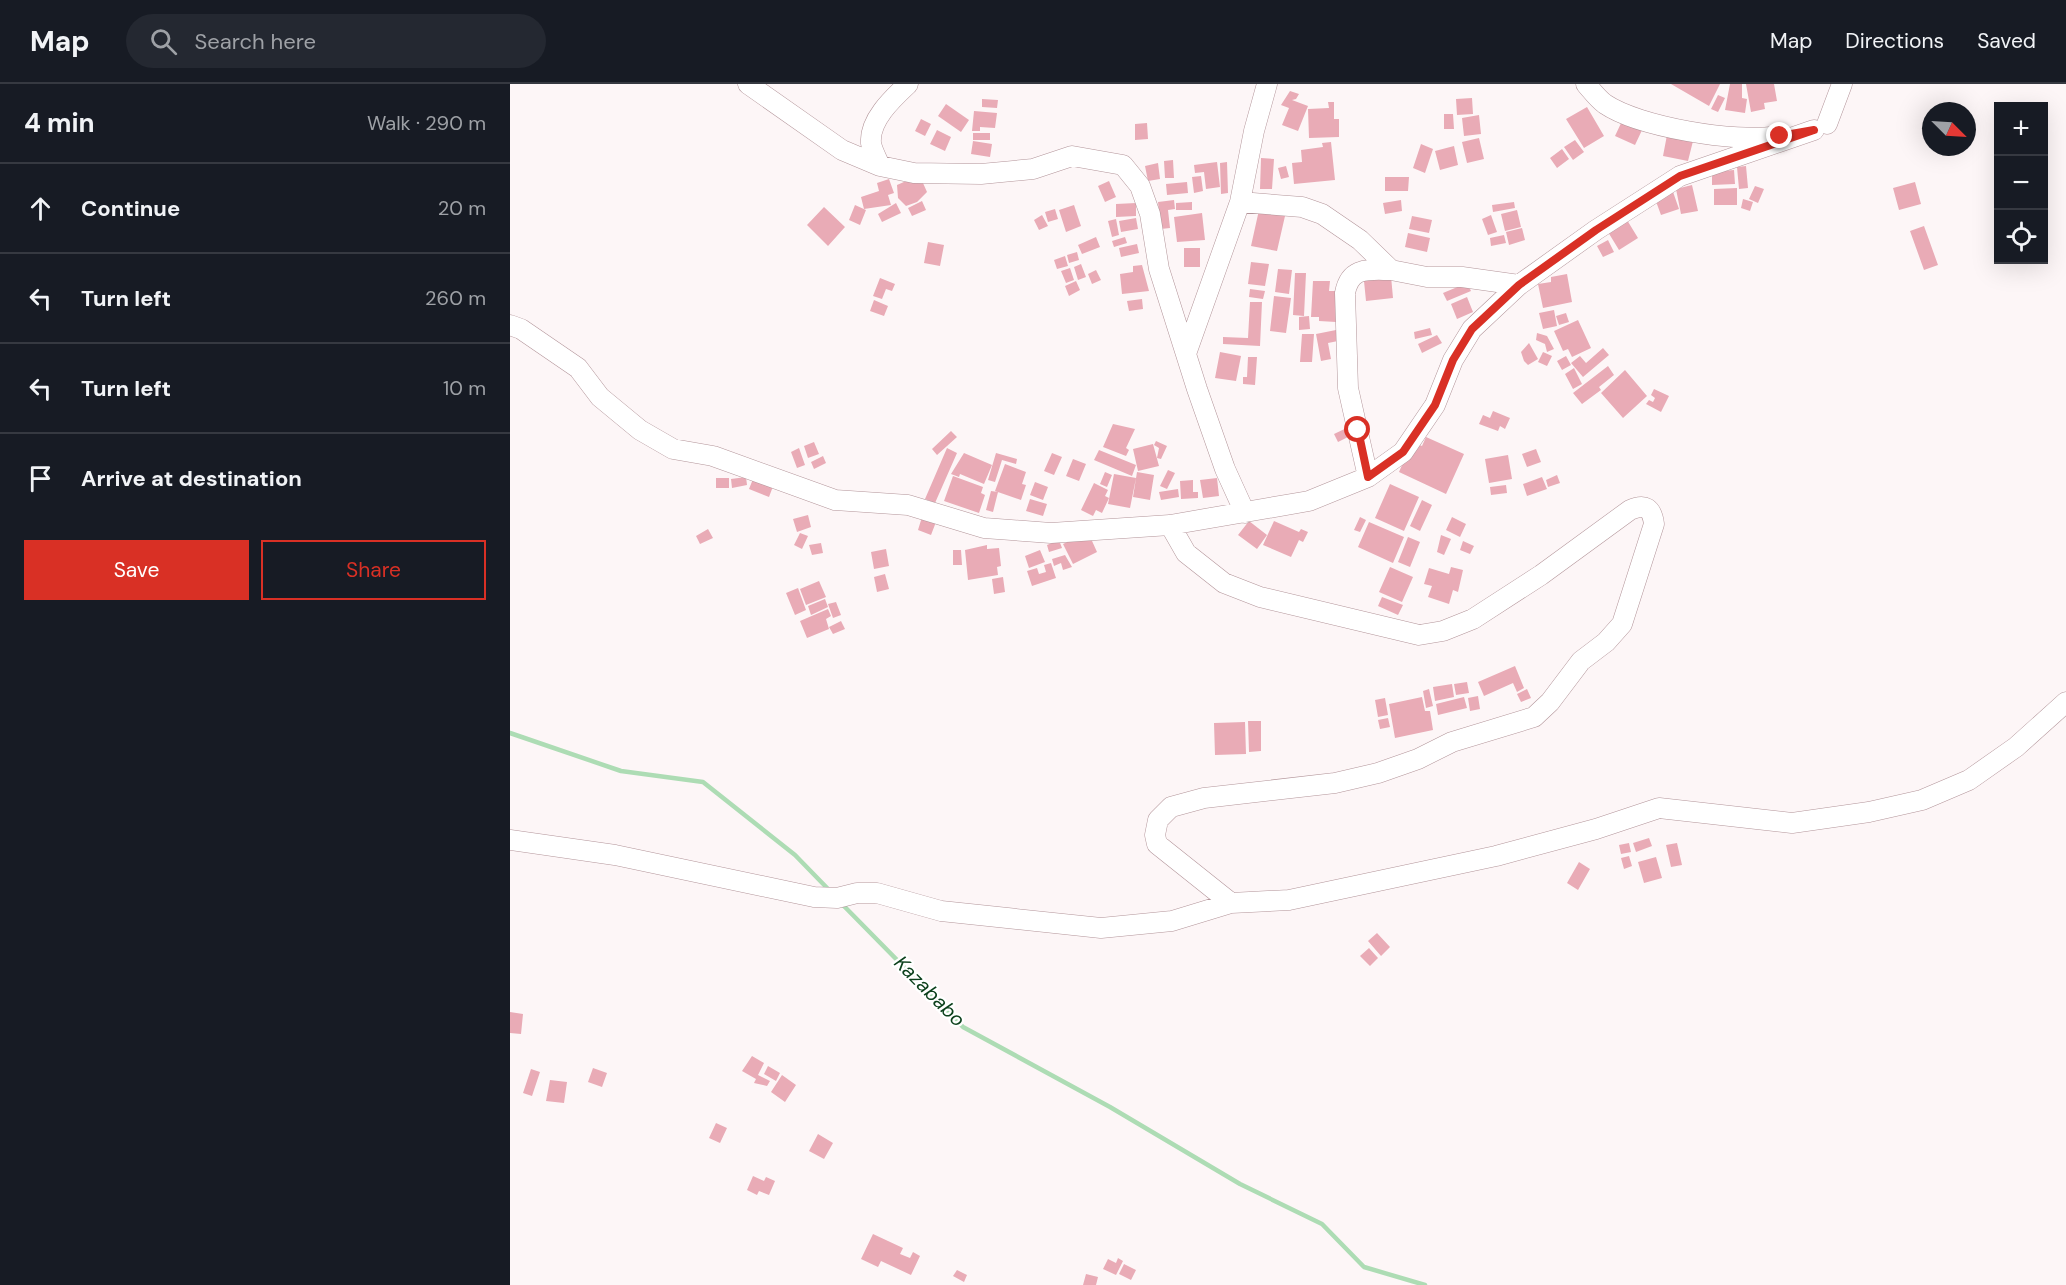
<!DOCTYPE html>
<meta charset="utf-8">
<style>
:root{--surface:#171b24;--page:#242831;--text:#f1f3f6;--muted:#9ea1a6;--line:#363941;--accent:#d93025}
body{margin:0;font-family:"DM Sans",sans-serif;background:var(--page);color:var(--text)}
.controls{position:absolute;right:18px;top:18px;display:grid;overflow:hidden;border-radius:0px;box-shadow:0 6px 24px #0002}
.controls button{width:54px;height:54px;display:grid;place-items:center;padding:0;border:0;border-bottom:2px solid var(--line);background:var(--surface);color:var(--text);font:30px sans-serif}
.compass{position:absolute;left:1412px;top:18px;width:54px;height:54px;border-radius:50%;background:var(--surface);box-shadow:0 6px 24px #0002;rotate:114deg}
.stop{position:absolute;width:18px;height:18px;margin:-14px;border:4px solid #d93025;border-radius:50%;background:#fff}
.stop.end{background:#d93025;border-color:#fff;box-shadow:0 2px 6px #0008}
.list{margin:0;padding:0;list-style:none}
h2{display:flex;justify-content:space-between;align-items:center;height:78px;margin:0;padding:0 24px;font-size:26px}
h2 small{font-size:20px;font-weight:400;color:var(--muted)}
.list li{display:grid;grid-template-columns:39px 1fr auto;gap:18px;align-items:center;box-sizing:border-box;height:90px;padding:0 24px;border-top:2px solid var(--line)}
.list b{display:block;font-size:22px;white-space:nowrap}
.list em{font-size:20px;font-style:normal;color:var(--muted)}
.actions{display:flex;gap:12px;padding:18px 24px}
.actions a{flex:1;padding:14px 0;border:2px solid var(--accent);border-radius:0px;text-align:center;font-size:21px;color:var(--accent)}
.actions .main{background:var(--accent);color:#fff}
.icon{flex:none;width:33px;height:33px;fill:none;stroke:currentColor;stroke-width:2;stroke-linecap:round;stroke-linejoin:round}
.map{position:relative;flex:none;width:1556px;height:1201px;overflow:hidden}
header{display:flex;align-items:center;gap:36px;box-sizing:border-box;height:84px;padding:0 30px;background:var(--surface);border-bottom:2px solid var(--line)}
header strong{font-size:28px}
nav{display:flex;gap:33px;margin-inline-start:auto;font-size:21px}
.search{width:420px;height:54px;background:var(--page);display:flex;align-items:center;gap:15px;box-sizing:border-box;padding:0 21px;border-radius:33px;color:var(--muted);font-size:22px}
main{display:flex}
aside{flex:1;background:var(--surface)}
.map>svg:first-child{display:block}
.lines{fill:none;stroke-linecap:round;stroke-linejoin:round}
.stream{stroke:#addcb4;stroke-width:4.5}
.building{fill:#e9abb6}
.minor-casing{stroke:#b3959a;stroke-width:21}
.minor{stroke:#fff;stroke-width:20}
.route{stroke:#d93025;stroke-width:8}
.labels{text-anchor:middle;stroke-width:4.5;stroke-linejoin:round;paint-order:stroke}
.water-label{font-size:20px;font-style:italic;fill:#0c411c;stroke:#fff}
</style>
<header>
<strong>Map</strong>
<div class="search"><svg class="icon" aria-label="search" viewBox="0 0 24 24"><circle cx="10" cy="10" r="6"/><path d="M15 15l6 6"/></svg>Search here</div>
<nav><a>Map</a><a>Directions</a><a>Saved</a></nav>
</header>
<main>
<aside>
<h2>4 min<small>Walk · 290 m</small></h2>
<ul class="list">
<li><svg class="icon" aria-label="ahead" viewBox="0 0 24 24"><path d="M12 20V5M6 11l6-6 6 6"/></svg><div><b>Continue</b></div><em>20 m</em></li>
<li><svg class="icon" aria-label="left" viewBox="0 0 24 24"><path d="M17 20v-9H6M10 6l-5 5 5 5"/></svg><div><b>Turn left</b></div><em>260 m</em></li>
<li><svg class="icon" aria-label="left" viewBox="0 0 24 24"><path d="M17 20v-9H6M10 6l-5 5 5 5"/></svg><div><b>Turn left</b></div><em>10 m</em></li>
<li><svg class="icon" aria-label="arrive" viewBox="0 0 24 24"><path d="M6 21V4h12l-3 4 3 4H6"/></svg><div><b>Arrive at destination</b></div></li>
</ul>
<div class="actions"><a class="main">Save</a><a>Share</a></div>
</aside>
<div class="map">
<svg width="1556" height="1201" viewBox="0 0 1556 1201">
<rect width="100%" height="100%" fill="#fdf6f7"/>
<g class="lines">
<!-- stream -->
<path class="stream" d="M0 649 111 687 193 698 285 771 320 807
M330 818 453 943 600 1023 730 1100 812 1140 854 1183 915 1201"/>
</g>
<!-- building -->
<path class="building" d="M1161 0H1210L1199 22Z
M1220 0H1232V14L1237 15 1235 29 1215 26Z
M1236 0H1264L1267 17 1254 19 1255 25 1241 28Z
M780 7 789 10 786 15 782 16 798 22 788 47 772 41 779 24 771 21Z
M1208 11 1215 14 1208 28 1201 25Z
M962 14 963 30 947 31 946 15Z
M472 15 488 16 487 24 472 23Z
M818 18H824V35H829V53L799 54 798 25 819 24Z
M436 20 459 36 451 48 428 32Z
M1077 23 1094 52 1074 64 1056 35Z
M464 27 487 29 485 44 470 43V47H462Z
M934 30H943L944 45H934Z
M969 31 971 50 954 52 952 34Z
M411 35 421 40 415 52 405 47Z
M1113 35 1133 44 1125 61 1105 52Z
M637 39 638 55 625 56V40Z
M427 46 441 53 435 67 420 60Z
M463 49H480V56H463Z
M1157 51 1183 57 1178 77 1153 72Z
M969 54 974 75 957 79 952 58Z
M1065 56 1074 68 1063 76 1054 63Z
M463 57 482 60 480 73 461 70Z
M821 58 825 96 784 100 782 79 792 78 791 66 813 63 812 59Z
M911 60 923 65 915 89 903 84Z
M944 62 948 81 930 86 925 67Z
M1052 65 1059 75 1047 84 1040 74Z
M751 74 764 75 762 105H750Z
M663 76 664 94H655L654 77Z
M707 78 710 103 696 105 694 88 685 89 684 81Z
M717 78 718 109 711 110 710 79Z
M648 79 650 95 638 97 635 82Z
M776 82 779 93 771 95 768 84Z
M1236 82 1238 104 1229 105 1227 83Z
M1224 86 1225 100 1202 101V88Z
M691 92 693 107 684 109 682 93Z
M875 93H899L898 107H875Z
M403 94 413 99 417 108 407 118 396 122 388 114 387 101Z
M379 95 384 109 378 111 381 121 354 125 351 113 369 107 367 99Z
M599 97 606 113 595 118 588 102Z
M677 98 678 109 657 111 656 100Z
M1405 98 1411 120 1389 126 1383 104Z
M1182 101 1188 127 1171 130 1166 105Z
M1245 102 1254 105 1248 119 1239 115Z
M1227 104V121H1204V105Z
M1162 105 1169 125 1151 131 1144 112Z
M1233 115 1243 118 1240 127 1231 124Z
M664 116 665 125 658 126 660 144 651 145 648 118Z
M891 116 892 127 875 130 873 119Z
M412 117 416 126 402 132 398 124Z
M682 118V126H666V119Z
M1004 118 1005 124 983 128 982 121Z
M386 119 391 129 372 138 368 130Z
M626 119V132L606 133V120Z
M345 121 356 126 350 141 339 136Z
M564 121 571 142 556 148 549 126Z
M314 123 335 143 318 162 297 141Z
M545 125 548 135 538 138 535 128Z
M749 126 775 132 767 167 741 162Z
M1007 126 1011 143 995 147 991 130Z
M692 129 695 156 667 158 664 133Z
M532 131 538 142 529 146 524 136Z
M981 131 987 148 978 151 972 135Z
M902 132 922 136 919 149 899 145Z
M626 134 628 145 611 148 609 137Z
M606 135 609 151 602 153 598 137Z
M1117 136 1128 154 1109 166 1098 148Z
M1414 142 1428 181 1414 186 1400 147Z
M1012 144 1015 156 999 161 996 148Z
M898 149 920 154 917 168 895 163Z
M994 151 996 159 981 162 980 154Z
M586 153 590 163 572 170 568 161Z
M615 153 617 159 604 163 602 157Z
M1098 156 1104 168 1093 173 1087 162Z
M418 158 434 161 430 182 414 179Z
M627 160 629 169 611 173 609 164Z
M674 164H690V183H674Z
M567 168 569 176 559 179 557 171Z
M555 172 558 182 547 185 544 176Z
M741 178 759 180 755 202 738 200Z
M571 180 576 193 568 196 564 183Z
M632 181 639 207 612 210 610 190 623 188V182Z
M560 184 564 196 556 199 551 187Z
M768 185 782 186 779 210 765 208Z
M586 186 591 196 582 200 578 190Z
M785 189H796L794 232 783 231Z
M1057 190 1062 218 1033 224 1028 200 1041 198V193Z
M881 192 883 214 856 217 854 197Z
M370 194 385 200 382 207 376 205 372 215 363 212Z
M566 197 570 206 559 212 555 202Z
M803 197H820L819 207H827L826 238 809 237V233H801Z
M957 199 961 207 937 217 933 209Z
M740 205 755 207 753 215 739 213Z
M764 212 781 214 776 249 760 247Z
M957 213 963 228 947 235 941 220Z
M632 215 633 225 619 227 617 217Z
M364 216 378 222 374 232 360 227Z
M740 218H752L750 262 713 260V253L738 254Z
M1044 226 1047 242 1033 245 1029 229Z
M1056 229 1059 238 1049 241 1046 232Z
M799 232 800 245 789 246V233Z
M1068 236 1081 264 1062 273 1058 265 1053 267 1044 247Z
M920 244 922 251 905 255 904 248Z
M831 245 833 256 818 259 821 275 811 277 806 250Z
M1027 249 1037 252 1044 265 1037 268 1035 260 1026 256Z
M792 250H804L802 278H790Z
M927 251 932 259 912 269 908 260Z
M1019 259 1028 275 1018 281 1014 277 1011 268Z
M1093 264 1099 271 1073 293 1061 279 1070 272 1076 279Z
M710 268 731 272 726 297 705 294Z
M1033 268 1042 272 1037 282 1028 278Z
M1056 272 1061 281 1052 286 1047 277Z
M738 273H747L745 301 733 300V293H737Z
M1098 282 1104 291 1089 303 1091 306 1072 320 1063 309Z
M1064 284 1072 300 1063 305 1055 290Z
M1115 286 1137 312 1113 334 1091 309Z
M1144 305 1159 312 1151 328 1136 320 1139 316 1143 318 1145 314 1141 311Z
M983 327 1000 334 995 345 990 342 988 347 969 340 973 331 980 334Z
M603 340 625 345 616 364 619 366 616 372 593 363Z
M843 341 846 349 828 358 824 350Z
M441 347 447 353 427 371 422 365Z
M916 353 954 370 936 410 889 388 902 358 912 362Z
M646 357 657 362 651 375 647 374 649 364 644 361Z
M304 358 309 370 298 374 294 362Z
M643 360 649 382 628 387 623 365Z
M289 364 295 381 287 384 281 368Z
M437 364 447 369 425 419 415 415Z
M1026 365 1031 378 1017 383 1012 370Z
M589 366 626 381 622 392 584 376Z
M454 369 482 381 474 400 450 390 449 393 441 390Z
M486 369 507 375 506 380 492 376 485 398 478 396Z
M542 369 552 373 544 391 534 387Z
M998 371 1002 395 979 399 975 375Z
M313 372 316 379 304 385 301 378Z
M563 375 576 380 569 397 556 392Z
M495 380 516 388 512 400 516 401 511 416 485 407Z
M658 386 665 389 657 405 650 402Z
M595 388 602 391 597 403 590 400Z
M627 388 644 391 640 416 623 413Z
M245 390 265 397 259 413 239 405Z
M604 390 626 394 620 424 598 420Z
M1047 391 1050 399 1038 403 1036 396Z
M443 392 473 403 471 409 475 411 469 429 434 417Z
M236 393 237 401 222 404 221 395Z
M1032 393 1037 405 1017 412 1013 400Z
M206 394H219V404H206Z
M707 394 709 412 693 414 690 396Z
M683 396V408H688V414L671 415 670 397Z
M525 398 538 403 533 416 520 411Z
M584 399 598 406 595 412 599 414 592 429 586 426 583 432 571 426Z
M880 400 909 413 894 447 865 434Z
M996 401 997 409 981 411 980 403Z
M668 405 669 413 651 416 649 408Z
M481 407 488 408 483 428 476 426Z
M520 415 537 420 533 432 516 427Z
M912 416 922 421 910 447 900 442Z
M298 431 301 443 287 448 283 435Z
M412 433 426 438 421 451 408 446Z
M850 433 856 436 850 448 844 446Z
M942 433 956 440 950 453 936 446Z
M739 437 757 451 747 465 728 451Z
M764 437 789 448 791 445 798 448 793 458 789 456 781 473 753 461Z
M859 438 894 453 883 479 848 463Z
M198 445 203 454 190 460 186 452Z
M578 448 587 468 563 480 553 460Z
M290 449 298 452 292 465 284 461Z
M931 451 941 455 934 471 927 468Z
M898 453 910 458 900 483 888 478Z
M549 456 552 464 539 468 537 461Z
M953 457 964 462 960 470 950 466Z
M311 459 313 469 302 471 299 461Z
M477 461V465L489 464 491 482 487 483 488 491 458 496 455 466Z
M376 465 379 482 364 485 361 468Z
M443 466H451L452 481H443Z
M530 466 535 478 519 484 515 472Z
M555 471 562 483 553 486 551 479 544 482 542 475Z
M541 479 546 494 522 502 517 487 527 484 529 490 536 488 534 481Z
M880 483 903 493 892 518 869 508Z
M941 483 953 486 948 508 943 506 939 520 918 513 922 502 914 500 919 484 939 490Z
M375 490 379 505 367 508 364 493Z
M493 493 495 508 484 510 482 495Z
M309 497 316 513 296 521 290 505Z
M288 504 296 526 285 531 276 509Z
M872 513 893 521 888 531 868 522Z
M315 515 318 523 301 531 298 522Z
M326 518 331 531 323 534 318 520Z
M318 525 321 532 316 535 319 545 297 554 290 537Z
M331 537 335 545 323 550 319 543Z
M1005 582 1014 604 1007 608 1003 599 974 612 968 598Z
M957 598 959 609 946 611 944 600Z
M942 600 944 613 925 617 923 603Z
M919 605 923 622 916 624 913 607Z
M1017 605 1021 614 1011 618 1007 610Z
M968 612 970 625 960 627 958 614Z
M912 613 915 627H920L923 646 885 654 879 620Z
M954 613 957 624 928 631 926 620Z
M875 614 878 631 868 633 865 616Z
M878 634 880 643 870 645 868 636Z
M738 637H751V667L739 668Z
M735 638 736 670 705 671 704 639Z
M1139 754 1142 762 1126 768 1123 759Z
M1119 759 1121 768 1111 770 1109 761Z
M1167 759 1172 781 1161 783 1156 761Z
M1119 772 1122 782 1114 785 1111 774Z
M1146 773 1152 794 1134 799 1128 778Z
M1069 778 1080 785 1068 806 1057 799Z
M867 849 880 863 871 872 858 857Z
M859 864 868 874 860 882 850 872Z
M0 928 13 930 11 950 0 949Z
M242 972 254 979 248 991 260 997 257 1002 244 999 246 995 232 987Z
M258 982 270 989 266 997 254 990Z
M83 984 97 989 92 1003 78 998Z
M21 985 30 988 22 1012 13 1009Z
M272 991 286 1001 275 1018 261 1008Z
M40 996 57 998 54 1019 36 1017Z
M206 1039 217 1044 210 1059 199 1054Z
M308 1050 323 1059 314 1075 299 1067Z
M243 1092 254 1097 256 1093 265 1097 259 1111 249 1107 247 1111 237 1106Z
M363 1150 393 1164 390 1170 400 1174 403 1168 410 1172 401 1191 371 1177 368 1183 351 1175Z
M608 1174 613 1177 606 1191 593 1185 598 1175 606 1179Z
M614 1180 626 1186 621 1196 609 1190Z
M447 1186 457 1191 454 1198 443 1192Z
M576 1190 588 1193 586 1201H573Z"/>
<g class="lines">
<defs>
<path id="minor" d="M238 0 332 66 370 82 404 89 471 90 523 85 562 72 613 81 630 102 640 130 649 185 687 305 715 385 735 429
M1076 0C1082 7 1088 15 1095 20 1129 43 1226 59 1266 52
M1317 40 1332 0
M370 82C367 75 362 66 361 59 359 36 383 14 398 0
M730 118 792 123 812 130 850 156 881 186 917 193H952L1009 201
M0 241 11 245 68 284 90 313 130 346 163 365 203 372 325 416 398 421 474 444 541 449 660 441 799 417 858 393 893 368 925 321 943 276 962 245 1009 201 1086 146 1170 92 1304 46
M677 267 730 118 744 47 757 0
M858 393 838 304 835 209C840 182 859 186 881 186
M660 441 676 469 714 499 750 513 909 551 933 547 963 535 1031 491 1120 426C1135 419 1142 424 1144 440L1112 540 1096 558 1071 577 1040 618 1024 633 942 658 908 675 868 689 825 699 694 714 661 723 648 736 645 751 647 760 721 819
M0 756 105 771 304 813 327 814 347 809H367L431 827 591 844 662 837 721 819 779 816 986 772 1086 745 1149 724 1282 739 1359 728 1412 716 1459 696 1506 663 1556 618"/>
</defs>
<!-- minor casing -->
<use href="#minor" class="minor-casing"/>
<!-- minor -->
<use href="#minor" class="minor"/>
</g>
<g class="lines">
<!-- route -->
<path class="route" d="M848 346 858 393 893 368 925 321 943 276 962 245 1009 201 1086 146 1170 92 1304 46 1270 52"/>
</g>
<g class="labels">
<!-- water labels -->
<g class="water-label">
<text transform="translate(420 907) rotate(45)" y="7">Kazababo</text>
</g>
</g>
</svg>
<div class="controls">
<button>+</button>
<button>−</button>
<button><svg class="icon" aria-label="locate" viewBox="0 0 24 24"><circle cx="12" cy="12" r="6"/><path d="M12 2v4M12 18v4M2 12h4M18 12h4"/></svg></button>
</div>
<svg class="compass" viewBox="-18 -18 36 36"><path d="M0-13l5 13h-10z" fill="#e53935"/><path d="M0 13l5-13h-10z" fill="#9ea1a6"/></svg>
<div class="stop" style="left:848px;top:346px"></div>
<div class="stop end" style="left:1270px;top:52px"></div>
</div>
</main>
